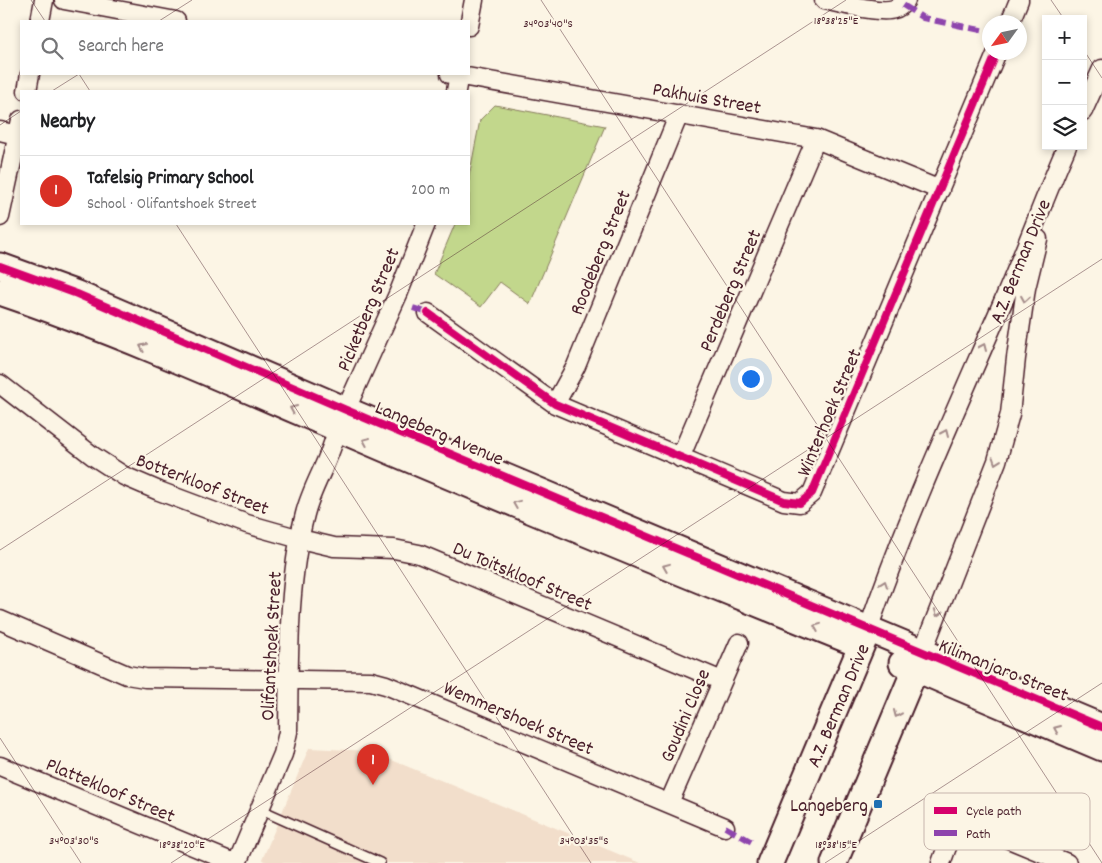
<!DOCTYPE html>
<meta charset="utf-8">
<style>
:root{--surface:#fff;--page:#f2f2f2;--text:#202124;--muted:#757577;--line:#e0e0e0;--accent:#d93025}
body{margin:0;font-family:Dekko,sans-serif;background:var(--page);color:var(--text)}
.controls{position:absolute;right:15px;top:15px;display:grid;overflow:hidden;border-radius:0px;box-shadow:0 2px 8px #0003}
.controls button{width:45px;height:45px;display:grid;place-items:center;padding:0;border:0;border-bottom:1px solid var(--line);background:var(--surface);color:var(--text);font:25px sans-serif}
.compass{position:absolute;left:982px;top:15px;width:45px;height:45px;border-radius:50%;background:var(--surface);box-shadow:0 2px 8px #0003;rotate:237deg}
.you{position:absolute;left:750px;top:378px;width:18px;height:18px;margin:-12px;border:4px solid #fff;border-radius:50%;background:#1a73e8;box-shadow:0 0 0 8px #1a73e833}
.badge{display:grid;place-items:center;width:32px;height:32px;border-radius:50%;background:var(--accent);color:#fff;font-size:16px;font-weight:700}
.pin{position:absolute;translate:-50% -41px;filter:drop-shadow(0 1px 2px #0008)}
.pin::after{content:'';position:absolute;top:26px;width:18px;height:15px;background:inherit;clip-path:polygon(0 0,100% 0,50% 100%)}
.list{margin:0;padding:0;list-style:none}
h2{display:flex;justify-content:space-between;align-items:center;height:65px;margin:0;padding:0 20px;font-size:21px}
h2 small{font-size:16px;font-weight:400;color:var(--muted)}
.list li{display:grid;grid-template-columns:32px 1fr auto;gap:15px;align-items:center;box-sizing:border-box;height:70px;padding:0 20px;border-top:1px solid var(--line)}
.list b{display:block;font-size:19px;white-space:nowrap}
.list p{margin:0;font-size:16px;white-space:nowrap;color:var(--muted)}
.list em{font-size:16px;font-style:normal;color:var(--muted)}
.icon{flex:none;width:28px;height:28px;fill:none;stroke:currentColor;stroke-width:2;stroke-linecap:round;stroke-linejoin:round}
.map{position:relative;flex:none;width:1102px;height:863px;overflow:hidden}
.search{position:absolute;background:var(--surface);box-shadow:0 2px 8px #0003;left:20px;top:20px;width:450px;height:55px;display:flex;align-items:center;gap:12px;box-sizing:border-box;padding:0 18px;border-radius:0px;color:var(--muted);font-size:19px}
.panel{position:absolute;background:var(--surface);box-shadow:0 2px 8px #0003;left:20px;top:90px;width:450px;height:135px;border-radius:0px}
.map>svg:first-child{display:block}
.built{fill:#f2decb}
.green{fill:#c2d78c;stroke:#867b5c}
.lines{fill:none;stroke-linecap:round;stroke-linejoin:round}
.lane-casing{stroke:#4a1f2b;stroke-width:12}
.street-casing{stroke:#4a1f2b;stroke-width:21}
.secondary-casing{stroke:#4a1f2b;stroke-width:29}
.lane{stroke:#fcf5e5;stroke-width:9}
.street{stroke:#fcf5e5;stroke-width:18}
.secondary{stroke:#fcf5e5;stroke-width:25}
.quiet{stroke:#8e44ad;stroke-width:6;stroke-dasharray:12 6;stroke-linecap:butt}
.cycleway-casing{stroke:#fcf5e5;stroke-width:11}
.cycleway{stroke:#d6006c;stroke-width:8}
.oneway{stroke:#a38a88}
.ticks{fill:none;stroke:#4a1f2b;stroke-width:1;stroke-opacity:0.45}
.poi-dot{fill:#1f6fb2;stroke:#fcf5e5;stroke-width:2}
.labels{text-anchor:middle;stroke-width:4.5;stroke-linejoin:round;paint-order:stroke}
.street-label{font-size:20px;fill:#4a1f2b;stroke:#fcf5e5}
.poi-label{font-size:20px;fill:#4a1f2b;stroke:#fcf5e5;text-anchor:end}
.key{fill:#fcf5e5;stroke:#c7b5ad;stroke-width:1}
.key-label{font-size:14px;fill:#4a1f2b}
.ticks-label{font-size:12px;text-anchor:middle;fill:#4a1f2b;stroke:#fcf5e5;stroke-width:4.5;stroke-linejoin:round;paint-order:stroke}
</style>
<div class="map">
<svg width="1102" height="863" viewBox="0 0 1102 863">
<rect width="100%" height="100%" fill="#fcf5e5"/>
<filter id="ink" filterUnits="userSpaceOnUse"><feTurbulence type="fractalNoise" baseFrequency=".02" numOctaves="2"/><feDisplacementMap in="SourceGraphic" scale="10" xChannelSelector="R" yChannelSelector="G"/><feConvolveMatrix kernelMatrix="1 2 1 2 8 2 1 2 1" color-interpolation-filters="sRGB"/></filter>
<g filter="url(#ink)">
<!-- built -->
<path class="built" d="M309 748 370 751 640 863H269L262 860Z"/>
<!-- green -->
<path class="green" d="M495 105 605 126 530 304 500 282 481 307 434 274 455 224H469V177L480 120Z"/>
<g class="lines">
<defs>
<path id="lane" d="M259 809 380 863"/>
<path id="street" d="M64 0 176 21
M824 0C839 3 881 14 894 9 899 8 903 4 906 0
M40 21 44 0
M1010 22 1019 0
M469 26 474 0
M450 74 816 139 940 190
M27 91 30 74
M456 91 459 74
M1083 111 1102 69
M0 131 21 136
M0 217 21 120
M428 313 555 404 784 501 800 503 812 493 997 52
M0 384 93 456 124 476 159 491 247 524 300 539 334 547 394 549 419 554 722 681
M555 404 576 366 679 114
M680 458 816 139
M0 620 127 675 145 678 371 681 386 685 725 827
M868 630C906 519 955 412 1002 304 1025 252 1044 198 1067 146
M922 653 997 461 1010 414 1016 358 1026 288 1038 239
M0 766 234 863
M669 803 739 643
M237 863 283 754 288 732C289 661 287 583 305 514 312 485 331 459 337 429L399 292 426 224
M941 863C949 843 951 825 977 826L1067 863"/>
<path id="secondary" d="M0 266 77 294 346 410 1102 727
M0 292C136 338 267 399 399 455 550 519 701 581 853 642
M902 663 1102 748
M770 863 868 630
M834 863 922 653"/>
</defs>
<!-- lane casing -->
<use href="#lane" class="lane-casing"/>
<!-- street casing -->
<use href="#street" class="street-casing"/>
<!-- secondary casing -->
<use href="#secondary" class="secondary-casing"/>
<!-- lane -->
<use href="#lane" class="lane"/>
<!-- street -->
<use href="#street" class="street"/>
<!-- secondary -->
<use href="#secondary" class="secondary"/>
<!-- quiet -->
<path class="quiet" d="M903 5 923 18 990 32
M413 308 428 313
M725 827 752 842"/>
<defs>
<path id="cycleway" d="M0 266 77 294 346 410 1102 727
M428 313 555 404 784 501 800 503 812 493 997 52"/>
</defs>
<!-- cycleway casing -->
<use href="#cycleway" class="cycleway-casing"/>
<!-- cycleway -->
<use href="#cycleway" class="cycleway"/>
</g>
<!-- one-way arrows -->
<defs><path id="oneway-chevron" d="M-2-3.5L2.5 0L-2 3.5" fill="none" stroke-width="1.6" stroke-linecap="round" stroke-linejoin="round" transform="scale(1.25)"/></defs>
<g class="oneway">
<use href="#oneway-chevron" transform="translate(1025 299) rotate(99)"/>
<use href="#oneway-chevron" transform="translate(143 347) rotate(-157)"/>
<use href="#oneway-chevron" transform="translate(983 347) rotate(-66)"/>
<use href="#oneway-chevron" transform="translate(293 409) rotate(-156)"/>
<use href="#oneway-chevron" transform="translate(945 433) rotate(-66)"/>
<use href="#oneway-chevron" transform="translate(366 441) rotate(-157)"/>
<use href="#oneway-chevron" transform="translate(996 461) rotate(109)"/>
<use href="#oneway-chevron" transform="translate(516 504) rotate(-158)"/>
<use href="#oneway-chevron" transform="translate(666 567) rotate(-158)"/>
<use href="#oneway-chevron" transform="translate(884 584) rotate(-71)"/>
<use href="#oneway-chevron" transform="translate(938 613) rotate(111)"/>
<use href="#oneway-chevron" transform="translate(817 627) rotate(-158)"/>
<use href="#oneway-chevron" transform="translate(897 714) rotate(113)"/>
<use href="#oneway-chevron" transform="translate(1057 729) rotate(-157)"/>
</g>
</g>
<!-- ticks -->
<path class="ticks" d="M31 0 45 21M541 0 1102 863M1051 0 1064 19M159 21 192 0M1083 49 1102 78M79 74 90 91M52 91 79 74M0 125 21 111M176 224 591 863M0 550 846 0M0 738 81 863M171 863 1102 259M825 863 1102 683"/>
<!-- markers -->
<rect class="poi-dot" x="873" y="799" width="10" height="10" rx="2.5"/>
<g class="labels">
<!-- street labels -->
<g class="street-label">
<text transform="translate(707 97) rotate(10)" y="7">Pakhuis Street</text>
<text transform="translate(599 252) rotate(-68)" y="7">Roodeberg Street</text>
<text transform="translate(1019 261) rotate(-68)" y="7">A.Z. Berman Drive</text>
<text transform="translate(729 290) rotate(-67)" y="7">Perdeberg Street</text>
<text transform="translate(367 309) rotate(-67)" y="7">Picketberg Street</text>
<text transform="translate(828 412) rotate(-67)" y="7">Winterhoek Street</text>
<text transform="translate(440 432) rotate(23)" y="7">Langeberg Avenue</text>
<text transform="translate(203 483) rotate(21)" y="7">Botterkloof Street</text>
<text transform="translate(523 575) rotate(23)" y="7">Du Toitskloof Street</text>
<text transform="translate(270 646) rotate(-87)" y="7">Olifantshoek Street</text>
<text transform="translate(1004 669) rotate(22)" y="7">Kilimanjaro Street</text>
<text transform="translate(837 705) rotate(-67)" y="7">A.Z. Berman Drive</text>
<text transform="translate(684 715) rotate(-67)" y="7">Goudini Close</text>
<text transform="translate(519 717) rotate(23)" y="7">Wemmershoek Street</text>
<text transform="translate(111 789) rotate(23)" y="7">Plattekloof Street</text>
</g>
<!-- poi labels -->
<g class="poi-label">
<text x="868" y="811">Langeberg</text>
</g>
</g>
<!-- legend -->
<rect x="924" y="793" width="166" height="57" rx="8" class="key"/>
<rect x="934" y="807" width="23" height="7" fill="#d6006c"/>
<rect x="934" y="830" width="23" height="6" fill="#8e44ad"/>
<g class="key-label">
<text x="966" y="815">Cycle path</text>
<text x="966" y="838">Path</text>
</g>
<g class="ticks-label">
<text x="836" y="24">18°38'25"E</text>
<text x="548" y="27">34°03'40"S</text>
<text x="74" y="844">34°03'30"S</text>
<text x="584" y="844">34°03'35"S</text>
<text x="182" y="848">18°38'20"E</text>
<text x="836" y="848">18°38'15"E</text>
</g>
</svg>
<div class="controls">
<button>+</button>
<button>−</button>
<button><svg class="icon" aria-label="layers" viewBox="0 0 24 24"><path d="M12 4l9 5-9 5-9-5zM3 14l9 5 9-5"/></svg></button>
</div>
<svg class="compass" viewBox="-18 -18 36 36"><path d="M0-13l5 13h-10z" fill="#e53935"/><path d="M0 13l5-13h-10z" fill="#757577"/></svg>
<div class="you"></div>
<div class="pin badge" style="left:373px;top:785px">1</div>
<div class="search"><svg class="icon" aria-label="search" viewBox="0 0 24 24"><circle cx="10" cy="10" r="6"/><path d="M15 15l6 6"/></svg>Search here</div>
<section class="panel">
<h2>Nearby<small></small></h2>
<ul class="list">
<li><span class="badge">1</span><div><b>Tafelsig Primary School</b><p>School · Olifantshoek Street</p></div><em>200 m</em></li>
</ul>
</section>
</div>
